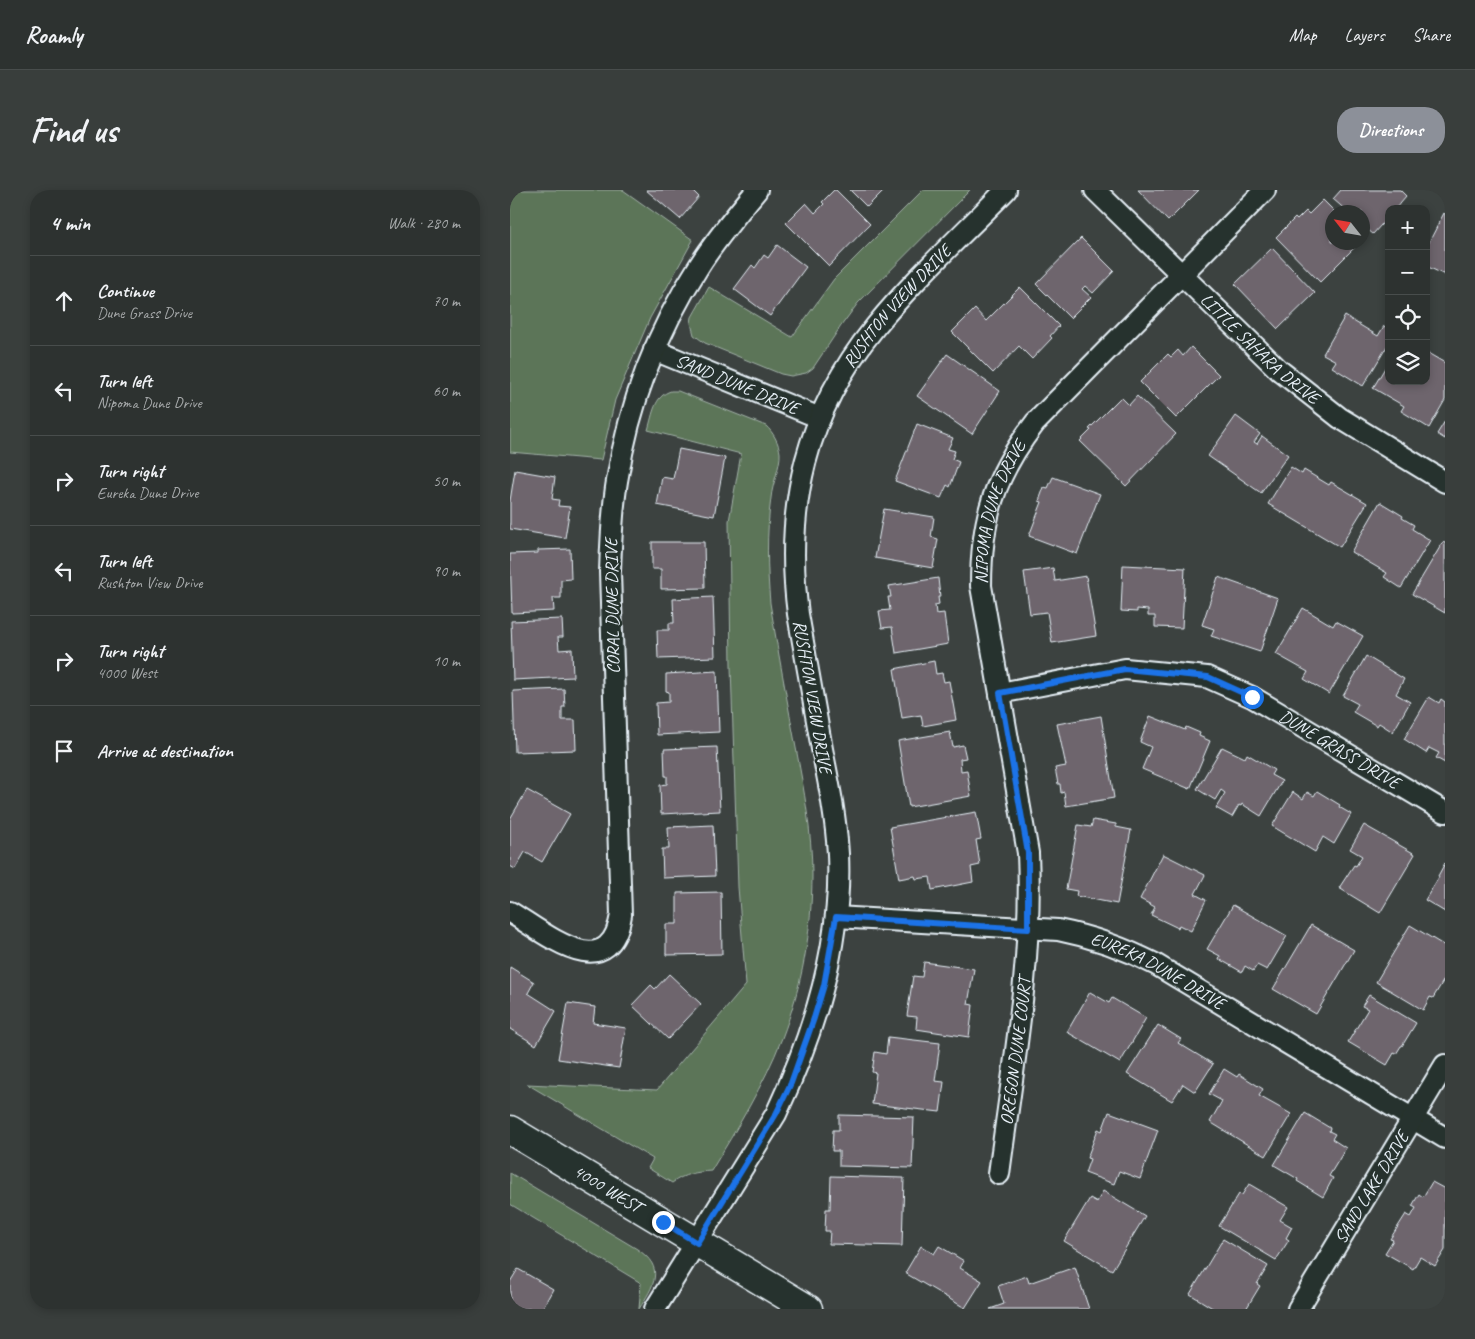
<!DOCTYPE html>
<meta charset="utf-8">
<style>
:root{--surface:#2d3230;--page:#393e3c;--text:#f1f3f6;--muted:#a7aaab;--line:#484d4c;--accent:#8c9099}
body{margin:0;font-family:Caveat,sans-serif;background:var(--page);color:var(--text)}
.controls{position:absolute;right:15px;top:15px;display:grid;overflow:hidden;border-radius:10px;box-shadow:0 2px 8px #0003}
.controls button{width:45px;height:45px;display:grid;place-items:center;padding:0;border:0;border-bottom:1px solid var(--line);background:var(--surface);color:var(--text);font:25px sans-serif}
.compass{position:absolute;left:815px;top:15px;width:45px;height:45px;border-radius:50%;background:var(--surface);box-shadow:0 2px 8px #0003;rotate:301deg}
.stop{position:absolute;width:15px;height:15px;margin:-11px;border:4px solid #1a73e8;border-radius:50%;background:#fff}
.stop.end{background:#1a73e8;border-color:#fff;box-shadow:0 1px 5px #0008}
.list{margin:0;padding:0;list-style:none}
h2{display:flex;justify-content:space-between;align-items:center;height:65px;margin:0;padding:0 20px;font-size:21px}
h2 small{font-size:16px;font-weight:400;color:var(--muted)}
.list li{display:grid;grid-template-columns:32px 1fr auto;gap:15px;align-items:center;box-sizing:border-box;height:90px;padding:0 20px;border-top:1px solid var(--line)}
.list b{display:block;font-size:19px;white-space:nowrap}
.list p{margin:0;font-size:16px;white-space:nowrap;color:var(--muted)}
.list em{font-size:16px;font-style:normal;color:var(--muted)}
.icon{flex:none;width:28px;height:28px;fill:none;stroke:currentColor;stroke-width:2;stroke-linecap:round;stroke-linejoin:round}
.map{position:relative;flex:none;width:935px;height:1119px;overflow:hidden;border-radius:20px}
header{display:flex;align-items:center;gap:30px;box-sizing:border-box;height:70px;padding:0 25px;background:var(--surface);border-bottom:1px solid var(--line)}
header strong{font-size:24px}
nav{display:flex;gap:28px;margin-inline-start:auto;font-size:18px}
.intro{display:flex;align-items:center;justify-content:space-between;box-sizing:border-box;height:120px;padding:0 30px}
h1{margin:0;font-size:35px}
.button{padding:12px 22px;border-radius:20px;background:var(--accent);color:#fff;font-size:18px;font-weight:700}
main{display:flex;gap:30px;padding:0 30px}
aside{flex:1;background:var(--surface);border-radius:20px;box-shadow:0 2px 8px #0003}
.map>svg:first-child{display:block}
.green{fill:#5c7458;stroke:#a2b2a8}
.building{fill:#6e656d;stroke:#e8f1f8}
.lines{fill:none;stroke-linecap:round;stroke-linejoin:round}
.minor-casing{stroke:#e8f1f8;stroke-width:24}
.secondary-casing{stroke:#e8f1f8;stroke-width:31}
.minor{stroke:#26332d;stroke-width:20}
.secondary{stroke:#26332d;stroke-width:28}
.route{stroke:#1a73e8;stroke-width:6}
.labels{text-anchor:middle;stroke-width:4.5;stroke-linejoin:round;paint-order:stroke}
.street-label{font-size:18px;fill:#e8f1f8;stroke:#26332d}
</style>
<header>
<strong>Roamly</strong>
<nav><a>Map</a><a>Layers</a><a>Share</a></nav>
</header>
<div class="intro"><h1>Find us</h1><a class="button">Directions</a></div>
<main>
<aside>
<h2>4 min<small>Walk · 280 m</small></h2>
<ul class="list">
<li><svg class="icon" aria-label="ahead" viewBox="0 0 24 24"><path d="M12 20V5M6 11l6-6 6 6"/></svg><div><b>Continue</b><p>Dune Grass Drive</p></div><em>70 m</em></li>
<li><svg class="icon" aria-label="left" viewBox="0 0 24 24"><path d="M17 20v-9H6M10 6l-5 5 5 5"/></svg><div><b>Turn left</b><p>Nipoma Dune Drive</p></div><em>60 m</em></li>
<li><svg class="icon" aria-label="right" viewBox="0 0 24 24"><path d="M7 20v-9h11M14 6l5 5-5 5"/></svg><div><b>Turn right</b><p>Eureka Dune Drive</p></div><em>50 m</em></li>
<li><svg class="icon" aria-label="left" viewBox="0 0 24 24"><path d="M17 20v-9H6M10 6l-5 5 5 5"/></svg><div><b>Turn left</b><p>Rushton View Drive</p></div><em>90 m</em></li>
<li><svg class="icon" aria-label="right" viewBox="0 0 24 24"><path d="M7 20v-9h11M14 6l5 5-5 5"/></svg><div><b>Turn right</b><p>4000 West</p></div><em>10 m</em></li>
<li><svg class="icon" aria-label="arrive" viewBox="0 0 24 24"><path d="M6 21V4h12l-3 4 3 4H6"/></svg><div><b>Arrive at destination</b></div></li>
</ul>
</aside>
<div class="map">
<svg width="935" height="1119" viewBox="0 0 935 1119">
<rect width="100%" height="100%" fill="#3c4240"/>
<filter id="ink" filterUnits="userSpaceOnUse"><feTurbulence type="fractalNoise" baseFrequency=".02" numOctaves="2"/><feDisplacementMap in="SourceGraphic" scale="10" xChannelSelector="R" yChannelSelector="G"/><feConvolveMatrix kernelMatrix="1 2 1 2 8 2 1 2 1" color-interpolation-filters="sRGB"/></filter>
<g filter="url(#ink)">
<!-- green -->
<path class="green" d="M0 0H113L183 50 140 128 105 210 91 270 0 262Z
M413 0H460L348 113 331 136 303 178 296 183 281 186 271 184 195 153 184 145 181 133 182 127 199 97 282 147 324 89Z
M161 201H168L256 236C263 242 269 253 270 263 271 274 262 295 261 308 256 344 257 378 260 413 268 462 277 510 286 558 294 600 302 642 302 685 302 741 292 796 272 848 254 895 227 938 201 981 186 982 174 984 162 993L138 978 143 969 17 894 147 900 236 795 228 697 221 476 219 331 231 264 138 240C143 224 144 206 161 201Z
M0 983 127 1059C156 1078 144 1095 129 1119L131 1093 0 1014Z"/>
<!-- building -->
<path class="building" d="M136 0H182L189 7 170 29Z
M324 0H326L360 34 319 76 276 33 296 13 305 23 314 14 312 12Z
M340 0H374L357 17Z
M628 0H689L658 31Z
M831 0H890L896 6 885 19H879V26L863 44 852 35V22H838L823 9Z
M813 10 825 22H822V52H850L810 92 766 47 785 28 787 30 796 21 799 24Z
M934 23 935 24V85L916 76V58Z
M571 48 604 81 583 103 575 96 572 99 581 107 560 128 526 94Z
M267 55 296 77 260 126 224 99 242 75 245 78 254 65 258 68Z
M762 58 805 103 768 139 725 94Z
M510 97 549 136 540 146 542 148 522 169 509 156 483 183 442 142 465 119 476 131Z
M835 126 868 146 874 136 879 139V153L853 196 822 177 826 171 813 164Z
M681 157 709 185 666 228 630 192 658 164 661 167 668 160 673 166Z
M916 162 935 173V210L919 238 891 221 894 216 863 198 879 171V191H916Z
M437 164 490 201 462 244 407 206Z
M627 206 666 244 616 296 570 251 581 240 579 239 611 207 619 215Z
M726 226 750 244 744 252 747 254 752 246 778 265 751 303 698 266Z
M935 231V249L927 244Z
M407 234 443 248 438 259 445 261 442 269 449 272 440 297 437 295 431 308 385 291Z
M169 259 215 268 204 326 147 315 152 287 163 289Z
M781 277 792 284 794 280 819 295 821 292 857 313 830 357 758 314Z
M5 280 45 287 42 309 49 310 48 316 60 317 55 348 0 339V311Z
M543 287 590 304 567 364 519 346 532 312 529 311 534 297 538 298Z
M870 312 893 326 892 328 904 335 902 339 920 350 891 398 874 387 877 383 841 362Z
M374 319 424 327 421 347 428 349 423 378 365 368Z
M142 352H194L195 398 151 399V379H142Z
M933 352 935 353V423L902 404Z
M60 359 61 389 51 390V408H43L44 421 2 423 0 364 28 363V360Z
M613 375 675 378 672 438 645 437V426H638V420L627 419V422L611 421Z
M543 378 545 391 576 386 586 446 542 453 537 422 520 424 514 382Z
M708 387 768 408 750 462 701 446 704 439 692 435Z
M428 388 430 407H428L429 414 425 415 426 424 434 423 438 454 386 463 382 437 372 438 369 421 380 420 378 407H381L379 396Z
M203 407 205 467 148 469 147 440H159V433H164L163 409Z
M793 418 823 436 826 431 853 446 819 504 794 489 798 482 766 464Z
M52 429 53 447H48L49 460 62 459 63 487 3 490 1 431Z
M856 466 894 489 886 504 900 512 883 542 869 533 867 536 843 522 848 514 833 506Z
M424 471 426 484 432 483 434 492 439 491 446 530 413 536 411 525 392 528 384 479Z
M207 481 209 542 147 545 146 513 159 512V502L156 501V484Z
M54 499 55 517H52V530H65L66 560 5 562 3 501Z
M919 507 929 513 931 509 935 512V573L926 568 929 563 919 558 916 563 894 549Z
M591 526 604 608 556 616 554 602 551 603 550 594H548L545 578 556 576 547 534Z
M640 526 675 540 676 537 690 543 689 546 700 551 680 599 632 579 641 557 630 552Z
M440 542 443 557 453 555 456 568 450 569 451 581 457 580 461 606 399 617 388 551Z
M207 557 210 621 151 624 150 595 157 594V586H155L154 559Z
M712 557 735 568 737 564 764 580 761 585 772 591 751 626 732 614 731 616 729 615 722 627 706 618 715 603 711 600 705 610 687 599Z
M17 600 60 624 32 672 15 662 5 679 0 676V629Z
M807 601 830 615 829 617 841 624 824 654 813 647 805 662 762 636 783 602 793 609 797 602 804 606Z
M466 622 471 649 466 650 470 675 461 677 463 692 422 700 420 687 406 689 405 686 389 689 380 637Z
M583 630 606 634V637L621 640 607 714 566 706 567 701 556 699 568 635 581 637Z
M203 635 205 686 153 688 152 659H159L158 637Z
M854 635 905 664 870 723 829 698 844 675 846 676 852 666 840 659Z
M653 664 695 685 685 704 696 710 681 741 669 735 668 738 641 725 645 717 630 709Z
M935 673V722L915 710 929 687 928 686Z
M211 702 212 764 156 765V734H167V703Z
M723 715 777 746 757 780 747 775 743 781 735 776 732 782 709 769 710 766 697 759Z
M801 735 844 760 806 824 763 799Z
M900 735 935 756V788L923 808 920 807 913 820 866 792Z
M414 772 464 779 458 814 463 815 459 847 406 839 407 827 397 826 403 786 412 787Z
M0 777 24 792 18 803 46 821 26 855 0 839Z
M159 784 191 814 158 849 122 815 141 795 145 799Z
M580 802 599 813 602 808 636 828 610 873 557 842Z
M859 805 906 833 892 856H891L886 864 884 863 877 875 838 852 858 819 852 816Z
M58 813 85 817 83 833 116 838 109 878 48 869Z
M648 835 671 849 668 853 703 874 685 902 673 894 662 911 617 884Z
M378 847 430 853 425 891 434 892 430 922 362 914 366 883 362 882 365 862 376 864Z
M714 879 727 887 729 884 753 899 749 906 781 924 756 966 700 932 712 911 699 904Z
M599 922 648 940 630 989 609 981 604 994 575 983 580 969 577 968 588 939 592 941Z
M795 923 820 938 819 941 825 944 822 949 836 958 819 986 823 988 813 1007 787 991 788 989 764 975Z
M329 925 404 927 402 978 329 976V961H322L323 940H329Z
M321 986 394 988 392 1056 319 1054 320 1041H315L316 1019H320Z
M922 992 935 999V1060L925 1076 910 1067 903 1079 875 1063 883 1050 880 1049 896 1024 901 1027 906 1018 902 1016 909 1004 913 1007Z
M739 994 778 1017 770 1030 782 1037 776 1048 779 1050 766 1070 709 1036 729 1004 732 1005Z
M593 1001 635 1026 602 1080 554 1051 580 1008 587 1012Z
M713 1049 758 1076 747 1094 750 1096 736 1119H704L680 1104Z
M411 1056 424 1064 429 1056 454 1071 450 1078 472 1091 455 1118 395 1083Z
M565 1077 579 1119H480L494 1114 488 1096 517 1086 519 1093Z
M8 1079 43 1099 32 1119H0V1092Z"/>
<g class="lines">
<defs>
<g id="minor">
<path id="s1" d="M585 0 769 180 830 228 935 292"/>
<path id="s2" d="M144 160 310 228"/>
<path id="s3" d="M490 503 615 479 697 487 742 507 935 622"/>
<path d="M0 722C35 743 99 798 111 725L100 382C101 352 102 321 107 291 119 214 147 141 189 76 206 49 227 24 247 0"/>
<path id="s4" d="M326 727 548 740C584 747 612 757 645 774L935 948"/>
<path id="s5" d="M489 984C503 877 523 771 518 663L471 396C471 329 484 286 525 233L755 0"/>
<path id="s6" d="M145 1119 266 924C304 843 332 755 328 664 326 628 319 594 312 559 304 514 296 469 288 424 274 316 296 222 365 137 405 88 452 45 496 0"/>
<path id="s7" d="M788 1119 935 875"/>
</g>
<g id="secondary">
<path id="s8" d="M0 940 298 1119"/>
</g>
</defs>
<!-- minor casing -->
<use href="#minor" class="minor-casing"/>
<!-- secondary casing -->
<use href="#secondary" class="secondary-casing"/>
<!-- minor -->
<use href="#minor" class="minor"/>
<!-- secondary -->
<use href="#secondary" class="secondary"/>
</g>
</g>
<g class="lines" filter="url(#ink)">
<!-- route -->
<path class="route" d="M153 1032 187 1053 266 924 281 893 304 828 314 795 326 727 518 739V663L490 503 615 479 698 487 742 507"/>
</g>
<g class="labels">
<!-- street labels -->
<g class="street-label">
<text dy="6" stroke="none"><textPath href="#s6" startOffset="1079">RUSHTON VIEW DRIVE</textPath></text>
<text dy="6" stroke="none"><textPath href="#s1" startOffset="229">LITTLE SAHARA DRIVE</textPath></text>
<text dy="6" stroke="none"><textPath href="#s2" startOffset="90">SAND DUNE DRIVE</textPath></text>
<text dy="6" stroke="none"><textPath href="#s5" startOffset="671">NIPOMA DUNE DRIVE</textPath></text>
<text transform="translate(102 416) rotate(-91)" y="6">CORAL DUNE DRIVE</text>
<text transform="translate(303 507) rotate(80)" y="6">RUSHTON VIEW DRIVE</text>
<text dy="6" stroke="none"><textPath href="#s3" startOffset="361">DUNE GRASS DRIVE</textPath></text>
<text dy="6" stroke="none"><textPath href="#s4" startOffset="331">EUREKA DUNE DRIVE</textPath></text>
<text dy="6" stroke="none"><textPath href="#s5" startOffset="124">OREGON DUNE COURT</textPath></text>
<text dy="6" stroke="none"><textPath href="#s7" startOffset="142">SAND LAKE DRIVE</textPath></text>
<text dy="6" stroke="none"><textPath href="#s8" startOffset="114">4000 WEST</textPath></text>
</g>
</g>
</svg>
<div class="controls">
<button>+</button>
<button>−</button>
<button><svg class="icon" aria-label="locate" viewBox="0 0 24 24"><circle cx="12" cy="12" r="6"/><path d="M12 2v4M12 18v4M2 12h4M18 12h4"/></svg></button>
<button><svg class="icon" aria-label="layers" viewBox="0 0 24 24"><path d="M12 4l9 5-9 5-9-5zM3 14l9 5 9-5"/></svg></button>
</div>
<svg class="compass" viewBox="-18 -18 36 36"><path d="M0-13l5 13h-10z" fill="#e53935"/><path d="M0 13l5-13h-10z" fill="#a7aaab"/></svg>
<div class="stop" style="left:742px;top:507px"></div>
<div class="stop end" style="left:153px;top:1032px"></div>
</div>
</main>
